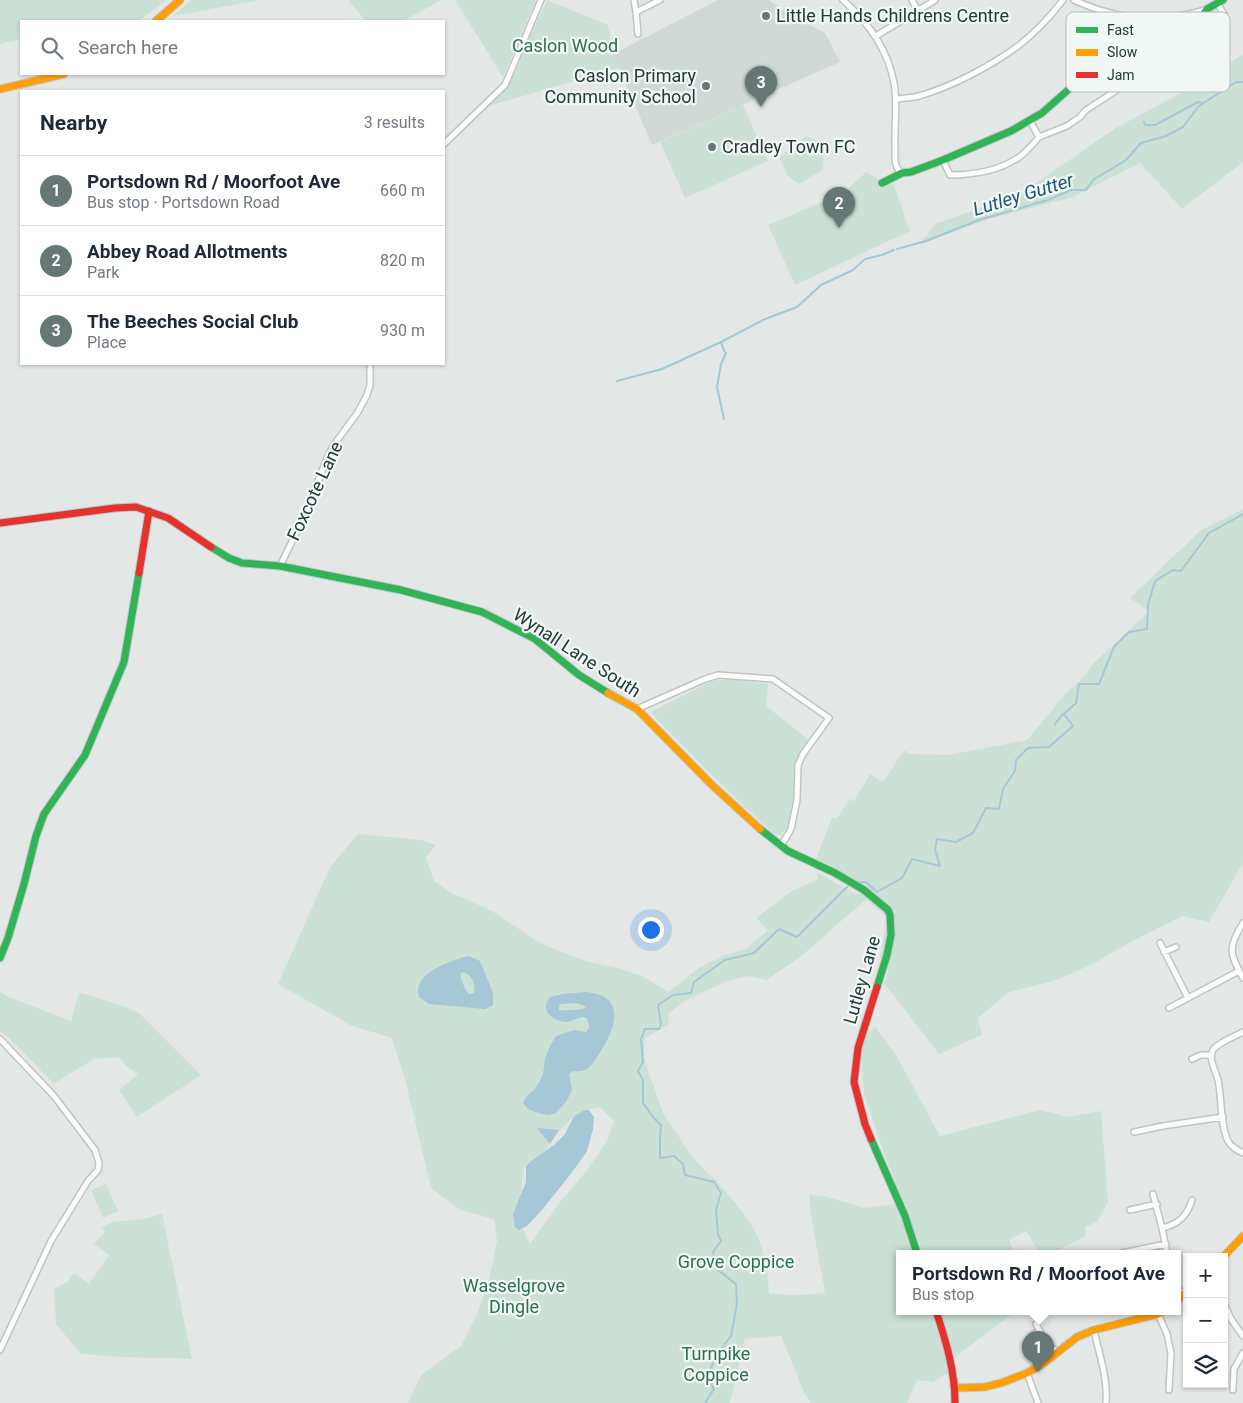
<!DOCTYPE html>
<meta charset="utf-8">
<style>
:root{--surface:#fff;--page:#f2f2f3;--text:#1f2937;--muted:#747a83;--line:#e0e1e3;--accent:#667775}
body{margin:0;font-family:Roboto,sans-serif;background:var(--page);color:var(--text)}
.controls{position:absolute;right:15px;bottom:15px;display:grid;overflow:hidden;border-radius:0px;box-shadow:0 1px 4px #0004}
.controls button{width:45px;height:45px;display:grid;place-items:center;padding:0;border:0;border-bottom:1px solid var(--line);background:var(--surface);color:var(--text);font:25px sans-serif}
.you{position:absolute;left:650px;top:929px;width:18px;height:18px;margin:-12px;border:4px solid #fff;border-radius:50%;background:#1a73e8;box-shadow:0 0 0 8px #1a73e833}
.badge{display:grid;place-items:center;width:32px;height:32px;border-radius:50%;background:var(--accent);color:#fff;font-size:16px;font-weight:700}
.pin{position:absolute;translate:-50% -41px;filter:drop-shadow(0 1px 2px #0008)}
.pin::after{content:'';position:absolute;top:26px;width:18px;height:15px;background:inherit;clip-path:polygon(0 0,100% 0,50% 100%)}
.popup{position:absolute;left:896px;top:1250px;width:285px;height:65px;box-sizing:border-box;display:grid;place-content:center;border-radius:0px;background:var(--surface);filter:drop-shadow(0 1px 4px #0005);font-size:16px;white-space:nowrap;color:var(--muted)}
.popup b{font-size:19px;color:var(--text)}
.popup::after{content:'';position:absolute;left:50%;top:100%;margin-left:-10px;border:10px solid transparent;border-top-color:var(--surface)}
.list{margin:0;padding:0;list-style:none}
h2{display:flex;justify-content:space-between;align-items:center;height:65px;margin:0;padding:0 20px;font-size:21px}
h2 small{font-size:16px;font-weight:400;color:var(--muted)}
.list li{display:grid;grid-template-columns:32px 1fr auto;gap:15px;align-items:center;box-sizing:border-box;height:70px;padding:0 20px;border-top:1px solid var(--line)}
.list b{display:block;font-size:19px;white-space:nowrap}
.list p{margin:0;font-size:16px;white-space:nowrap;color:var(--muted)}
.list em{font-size:16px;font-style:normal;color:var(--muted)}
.icon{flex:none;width:28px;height:28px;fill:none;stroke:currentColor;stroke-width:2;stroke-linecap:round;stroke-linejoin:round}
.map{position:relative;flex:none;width:1243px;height:1403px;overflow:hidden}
.search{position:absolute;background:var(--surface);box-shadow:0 1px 4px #0004;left:20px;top:20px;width:425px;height:55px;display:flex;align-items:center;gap:12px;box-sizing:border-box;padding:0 18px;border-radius:0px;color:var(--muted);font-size:19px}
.panel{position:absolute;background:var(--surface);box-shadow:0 1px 4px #0004;left:20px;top:90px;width:425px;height:275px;border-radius:0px}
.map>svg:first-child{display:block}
.built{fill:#d1d9d7}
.green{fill:#cce1d6;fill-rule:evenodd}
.water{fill:#a5c7d6;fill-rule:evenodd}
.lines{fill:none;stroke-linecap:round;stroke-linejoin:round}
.stream{stroke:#a5c7d6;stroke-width:2}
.street-casing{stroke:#c0c5c4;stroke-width:8}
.fast-casing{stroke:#bfc6c4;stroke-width:9}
.slow-casing{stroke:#bfc6c4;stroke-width:9}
.jam-casing{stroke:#bfc6c4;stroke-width:9}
.street{stroke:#fbfcfb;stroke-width:5}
.fast{stroke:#30b455;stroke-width:7}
.slow{stroke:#ff9f0a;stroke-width:7}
.jam{stroke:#e5322d;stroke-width:7}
.poi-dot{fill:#667775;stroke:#f1f7f5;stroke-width:2}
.labels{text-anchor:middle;stroke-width:4.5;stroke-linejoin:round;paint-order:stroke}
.poi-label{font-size:18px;fill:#223a38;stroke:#f1f7f5;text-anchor:start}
.park-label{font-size:18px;fill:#2d7051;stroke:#f1f7f5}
.street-label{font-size:18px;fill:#223a38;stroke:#f1f7f5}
.water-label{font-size:19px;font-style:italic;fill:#1e5874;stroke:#f1f7f5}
.key{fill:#f1f7f5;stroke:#b3bebc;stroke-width:1}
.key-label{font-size:14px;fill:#223a38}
</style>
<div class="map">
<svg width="1243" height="1403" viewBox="0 0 1243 1403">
<rect width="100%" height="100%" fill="#e3e8e7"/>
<!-- built -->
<path class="built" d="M718 0H769L781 9 825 33 840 62 652 145 613 54Z"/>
<!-- green -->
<path class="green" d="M0 0H166L139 21H21V39L0 44Z
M191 0H260L173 16Z
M348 0H442L403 21H366Z
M455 0H536L503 77Z
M547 0 608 25 613 54 619 68 489 106 506 88Z
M1243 54V162L1182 209 1140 163 1073 197 988 219 919 245 935 224 1020 194 1116 128 1203 81Z
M743 105 768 161 685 198 660 142Z
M806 136 824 144 823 170 799 184 787 175 779 157Z
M866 172 881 180 883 183 894 185 910 231 795 285 768 225 845 192Z
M1243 509V863L1209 922 1183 916 1129 943 1095 963 1059 979 1007 993 978 1018 982 1035 939 1054 884 983 889 970 880 958 887 917 867 900 862 903 800 957 767 980 749 976 727 981 684 1001 668 1014 669 1024C661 1031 651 1032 644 1040V1058L663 1113 693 1158 709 1175 716 1180C731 1199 750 1217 759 1240 766 1257 768 1275 769 1293 787 1296 807 1296 825 1292L812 1222 809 1194 828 1197 864 1208 896 1204 915 1253H899V1311H935L947 1350 949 1372 933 1382 917 1380 907 1403H811L805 1395 781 1336 745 1339 730 1403H408L421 1375 461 1346 477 1314 489 1280 497 1241 494 1219 460 1210 431 1188 406 1083 392 1038 352 1026 278 984 330 867 358 834 421 840 436 845 426 857 434 881 452 893 492 911 537 941 554 949 589 962 618 968 642 976 657 985 668 992 699 968 724 955 746 949 768 930 756 918 790 892 818 879 817 872 855 894 871 891 815 861 832 818H837L850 799 854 801 870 774 883 782 904 750 910 754 948 755 1027 740 1068 691 1084 677 1092 665 1149 611 1130 598 1201 530ZM600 1107 614 1121 607 1141 587 1170 560 1202 530 1244 517 1216 521 1197 523 1169 536 1160 547 1148 556 1134 574 1116 585 1110Z
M714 680H733L768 684 766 706 809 740 794 764V803L788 826 781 835 774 834C731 795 690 754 650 712Z
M0 991 6 996 71 1021 79 992 126 1007 139 1013 201 1075 137 1117 119 1090 138 1074 126 1066 119 1057 94 1059 54 1084 10 1039 0 1032Z
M875 1026 896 1055 940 1136 1040 1110 1068 1117 1101 1111 1108 1202 1097 1222 1085 1227V1237L1050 1253H1040L1026 1231 1009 1240 1014 1253H923L885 1156 864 1095 860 1043Z
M106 1184 118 1211 103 1218 91 1190Z
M162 1214 192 1359 120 1357 81 1354 56 1324 54 1289 67 1282 74 1273 89 1284 109 1255 94 1244 105 1231 102 1227 112 1222 143 1219Z
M940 1311H1016L955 1357Z"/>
<!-- water -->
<path class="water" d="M468 956 480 961 493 993V1005L485 1009 429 1004 419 997C419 996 418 990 418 989 421 970 453 960 468 956ZM463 972C472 974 476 985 474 993L469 994C464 988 462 982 460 974Z
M586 992C625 995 617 1025 602 1049 598 1056 594 1063 588 1068 583 1072 579 1072 573 1071L569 1074 572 1090 566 1102 556 1113 549 1115 541 1114 528 1109 523 1103 526 1097 535 1089 543 1075 545 1058 551 1044 556 1036 574 1030 586 1032C589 1029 590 1026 588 1021 585 1012 574 1021 567 1022 559 1022 547 1017 546 1008 545 1004 548 1000 550 997L563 994ZM560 1004C568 1004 580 1001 586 1008 581 1010 565 1011 559 1010V1007Z
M585 1110H589L594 1117 593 1129 587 1151 573 1171 542 1210 527 1226 519 1230 515 1227 513 1214 526 1182V1167L530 1162 555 1144 565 1134 574 1116Z
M537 1128 559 1130 550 1144Z"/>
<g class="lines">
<!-- stream -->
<path class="stream" d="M1144 122 1145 125H1155L1198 102 1203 103
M897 249 926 241 979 220 1048 200 1071 190H1086L1093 180 1126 160 1141 143 1166 136 1183 127 1199 106 1236 82H1243
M721 342 724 351
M617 381 662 369 721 342 765 319 797 307 821 285 853 270 865 259 882 255 894 250
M724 419 717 387 721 364 726 353 725 352
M1055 724 1063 714
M858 882H866L877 892 902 878 912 859 940 866 935 850 937 839 956 842 973 833 986 808 999 809 1003 789 1015 771 1016 760 1028 748 1049 747 1073 726 1064 714 1076 703 1079 684H1099L1114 647 1129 632 1147 629 1148 605 1155 581 1173 570 1181 571 1209 533 1243 514
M705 1403 714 1389 707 1378 717 1354 731 1336 737 1304 736 1284 718 1270 713 1252 721 1241 718 1234 716 1210 721 1193 714 1182 685 1175 683 1164 674 1156 660 1158V1138L661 1125 653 1117 643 1103V1080L638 1071 643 1062 641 1039 645 1029H659L661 1024 658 1005 673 995 691 993 694 982 725 960 754 953 779 929 797 937 849 885"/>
<defs>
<path id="street" d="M634 0 636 12
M843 0C868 22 888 50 894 83 898 105 894 127 895 148 895 154 894 162 897 167 898 170 899 171 902 173
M912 0 918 11
M1074 0C1117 20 1162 24 1207 9
M638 34 636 12 660 0
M876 36 935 0
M1146 40C1154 35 1151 27 1151 19
M1138 44C1140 48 1142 55 1147 57 1150 59 1155 58 1159 57 1184 55 1207 39 1225 22V16L1217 3
M896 99C903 98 911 98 919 96 951 87 991 66 1018 46 1035 33 1050 17 1063 0
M1039 137 1067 126 1080 117 1086 110 1131 81
M444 144 505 85 541 0
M943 160 950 175C976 175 1001 171 1022 155 1028 150 1034 143 1039 137L1030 121
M280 566 304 517 325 463 333 446 358 412 367 395 370 385V364
M637 709 705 679 718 675 773 679 829 718 803 754 798 765 797 800 791 829 781 846
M1243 923C1228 947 1229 953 1243 978
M1160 943 1188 998
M1164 952 1176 947
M1169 1008 1239 971
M1243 1032C1236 1036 1217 1043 1213 1050 1208 1059 1216 1071 1218 1080 1222 1097 1220 1126 1228 1141 1231 1147 1237 1150 1243 1153
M0 1039 54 1096 95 1150 99 1163 98 1170 88 1181 51 1241 0 1350
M1192 1059 1201 1055H1211
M1134 1132 1163 1126 1223 1117
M1153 1194 1162 1228 1167 1253
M1130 1210 1157 1204
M1162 1228C1179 1224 1187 1216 1192 1200
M1122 1253 1166 1244
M1177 1287 1183 1295
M1224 1303 1231 1319 1243 1336
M1158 1314 1167 1334 1171 1353 1169 1390
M1036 1324 1044 1340 1057 1352
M1094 1330C1099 1355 1108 1377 1106 1403
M1032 1335 1040 1331
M1027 1373 1038 1403
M1233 1390 1234 1369 1243 1353"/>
<path id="fast" d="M882 183 902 173 911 172 943 160 1011 131 1042 113 1085 75 1111 58 1146 40 1150 42 1202 16 1207 9 1223 0
M211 547 229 558 242 563 280 566 401 590 482 612 535 639 579 675 608 693
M760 829 788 851 835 873 864 890 888 910 890 915 891 935 887 955 877 987
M0 958 8 938 24 884 36 836 44 814 85 755 124 662 139 573
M871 1139 905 1216 917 1253"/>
<path id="slow" d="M156 21 180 0
M0 89 64 74
M608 693 637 709 712 785 760 829
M1223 1257 1243 1236
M1177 1301 1187 1291
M956 1388 985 1387 1001 1383 1027 1373 1044 1363 1077 1337 1094 1330 1158 1314 1164 1311"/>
<path id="jam" d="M0 523 115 508 136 507 168 518 211 547
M139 573 149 511
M871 1139 865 1124 854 1082 858 1048 877 987
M936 1311C946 1341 955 1371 955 1403"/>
</defs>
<!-- street casing -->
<use href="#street" class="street-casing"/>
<!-- fast casing -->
<use href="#fast" class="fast-casing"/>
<!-- slow casing -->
<use href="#slow" class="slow-casing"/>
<!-- jam casing -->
<use href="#jam" class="jam-casing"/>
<!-- street -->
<use href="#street" class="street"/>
<!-- fast -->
<use href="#fast" class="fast"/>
<!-- slow -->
<use href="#slow" class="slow"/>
<!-- jam -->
<use href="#jam" class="jam"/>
</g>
<!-- markers -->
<g class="poi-dot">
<circle cx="766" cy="16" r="5"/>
<circle cx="706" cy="86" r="5"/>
<circle cx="712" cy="147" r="5"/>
</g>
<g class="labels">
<!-- poi labels -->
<g class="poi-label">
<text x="776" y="22">Little Hands Childrens Centre</text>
<text x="696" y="82" text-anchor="end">Caslon Primary<tspan x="696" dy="21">Community School</tspan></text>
<text x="722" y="153">Cradley Town FC</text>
</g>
<!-- park labels -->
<g class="park-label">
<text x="565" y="52">Caslon Wood</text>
<text x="736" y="1268">Grove Coppice</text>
<text x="514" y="1292">Wasselgrove<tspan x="514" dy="21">Dingle</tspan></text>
<text x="716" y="1360">Turnpike<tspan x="716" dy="21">Coppice</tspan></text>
</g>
<!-- street labels -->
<g class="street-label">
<text transform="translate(315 491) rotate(-65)" y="6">Foxcote Lane</text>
<text transform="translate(577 653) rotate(33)" y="6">Wynall Lane South</text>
<text transform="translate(862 980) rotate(-74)" y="6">Lutley Lane</text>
</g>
<!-- water labels -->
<g class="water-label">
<text transform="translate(1023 194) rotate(-17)" y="7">Lutley Gutter</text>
</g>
</g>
<!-- legend -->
<rect x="1066" y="12" width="164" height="80" rx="8" class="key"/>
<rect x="1076" y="27" width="22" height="6" fill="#30b455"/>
<rect x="1076" y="49" width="22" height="7" fill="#ff9f0a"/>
<rect x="1076" y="72" width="22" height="6" fill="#e5322d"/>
<g class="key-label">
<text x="1107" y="35">Fast</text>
<text x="1107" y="57">Slow</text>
<text x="1107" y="80">Jam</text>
</g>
</svg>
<div class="controls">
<button>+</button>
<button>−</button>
<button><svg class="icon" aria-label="layers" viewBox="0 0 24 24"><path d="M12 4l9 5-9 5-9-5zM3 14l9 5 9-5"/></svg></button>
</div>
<div class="you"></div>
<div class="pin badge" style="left:1038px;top:1372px">1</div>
<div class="popup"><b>Portsdown Rd / Moorfoot Ave</b>Bus stop</div>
<div class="pin badge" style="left:839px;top:228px">2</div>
<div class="pin badge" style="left:761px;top:107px">3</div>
<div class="search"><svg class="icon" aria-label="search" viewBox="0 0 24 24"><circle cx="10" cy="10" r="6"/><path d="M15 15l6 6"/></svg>Search here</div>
<section class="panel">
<h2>Nearby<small>3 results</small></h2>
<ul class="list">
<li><span class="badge">1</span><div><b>Portsdown Rd / Moorfoot Ave</b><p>Bus stop · Portsdown Road</p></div><em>660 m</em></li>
<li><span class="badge">2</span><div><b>Abbey Road Allotments</b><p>Park</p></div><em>820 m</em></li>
<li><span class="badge">3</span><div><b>The Beeches Social Club</b><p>Place</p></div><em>930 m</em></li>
</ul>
</section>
</div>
